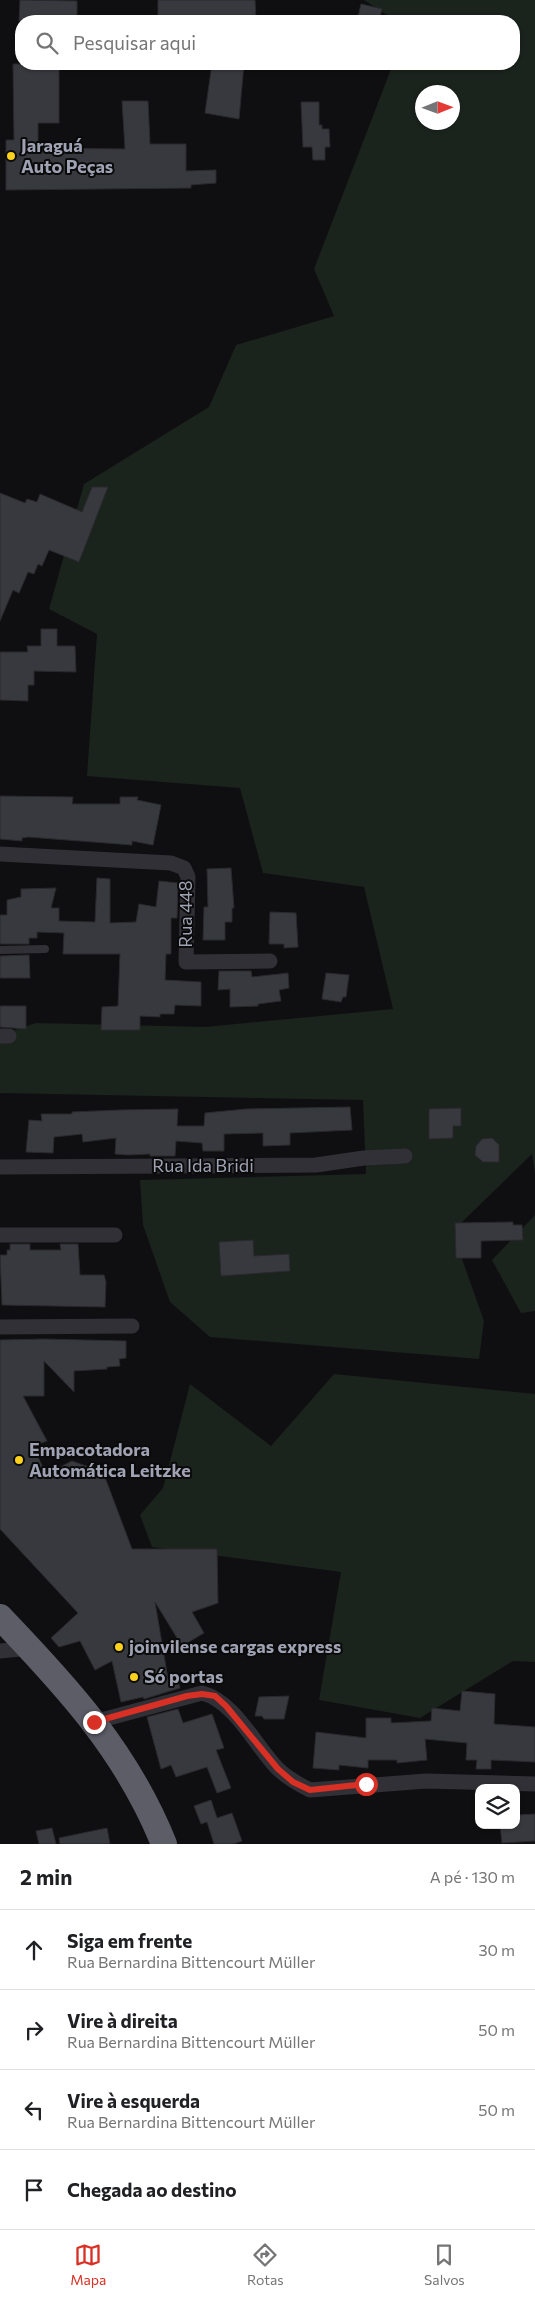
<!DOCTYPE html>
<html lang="pt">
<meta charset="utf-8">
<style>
:root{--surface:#fff;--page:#f2f2f2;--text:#202124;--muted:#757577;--line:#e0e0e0;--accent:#d93025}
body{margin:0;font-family:Commissioner,sans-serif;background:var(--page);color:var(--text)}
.controls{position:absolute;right:15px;bottom:15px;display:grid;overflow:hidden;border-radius:10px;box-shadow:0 1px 4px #0004}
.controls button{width:45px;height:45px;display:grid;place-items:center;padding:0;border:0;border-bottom:1px solid var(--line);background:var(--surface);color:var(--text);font:25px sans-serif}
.compass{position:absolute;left:415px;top:85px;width:45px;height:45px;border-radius:50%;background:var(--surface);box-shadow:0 1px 4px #0004;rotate:89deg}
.stop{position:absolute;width:15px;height:15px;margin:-11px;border:4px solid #d93025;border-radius:50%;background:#fff}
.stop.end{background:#d93025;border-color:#fff;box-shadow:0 1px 5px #0008}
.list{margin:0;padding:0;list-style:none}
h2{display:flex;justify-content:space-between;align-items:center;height:65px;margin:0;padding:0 20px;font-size:21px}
h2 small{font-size:16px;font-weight:400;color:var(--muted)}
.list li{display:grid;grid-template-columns:32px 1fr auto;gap:15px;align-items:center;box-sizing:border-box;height:80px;padding:0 20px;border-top:1px solid var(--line)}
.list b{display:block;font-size:19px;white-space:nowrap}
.list p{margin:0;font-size:16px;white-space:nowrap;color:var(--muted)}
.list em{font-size:16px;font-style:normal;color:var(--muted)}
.icon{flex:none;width:28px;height:28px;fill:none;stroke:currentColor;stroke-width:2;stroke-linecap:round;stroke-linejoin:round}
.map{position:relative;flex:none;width:535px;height:1844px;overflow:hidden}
.search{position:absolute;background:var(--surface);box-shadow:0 1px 4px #0004;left:15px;right:15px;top:15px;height:55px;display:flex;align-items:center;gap:12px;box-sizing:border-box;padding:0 18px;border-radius:20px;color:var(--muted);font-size:19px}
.sheet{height:385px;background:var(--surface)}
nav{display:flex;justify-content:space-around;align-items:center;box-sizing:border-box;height:70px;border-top:1px solid var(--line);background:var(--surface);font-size:14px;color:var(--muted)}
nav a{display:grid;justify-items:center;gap:2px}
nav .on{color:var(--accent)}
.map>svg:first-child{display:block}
.green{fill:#1b231d;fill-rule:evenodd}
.building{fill:#38393e;stroke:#2a292d}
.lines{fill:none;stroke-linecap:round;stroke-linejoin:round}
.lane{stroke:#303036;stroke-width:8}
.street{stroke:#303036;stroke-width:15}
.highway{stroke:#5c5d67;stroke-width:26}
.route{stroke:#d93025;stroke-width:6}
.poi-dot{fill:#fad11d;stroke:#0a0a0b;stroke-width:2}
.labels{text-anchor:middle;stroke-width:4;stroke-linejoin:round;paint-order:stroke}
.poi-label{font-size:18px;font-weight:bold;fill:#9fa2b2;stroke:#0a0a0b;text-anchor:start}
.street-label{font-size:18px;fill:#9fa2b2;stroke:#0a0a0b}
</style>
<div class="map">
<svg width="535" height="1844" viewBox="0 0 535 1844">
<rect width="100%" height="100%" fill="#0f0f11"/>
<!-- green -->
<path class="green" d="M364 0H535V1174L532 1154 461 1223V1256L484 1321 479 1359 210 1337 170 1302 143 1225 140 1180 366 1174 363 1100 0 1093V1035L36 1023 205 1027 393 1009 364 887 263 873 240 788 87 776 97 634 49 609 84 484 209 407 236 345 334 316 314 269 393 64H514V21H396ZM422 92H452V122H422Z
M535 1215V1311L521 1313 492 1260Z
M334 1374 535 1394V1662L513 1661 420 1718 319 1700 341 1572 152 1547 140 1515 163 1488 190 1384 271 1446Z"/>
<!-- building -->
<path class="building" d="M20 0 77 1V21H19Z
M158 0H255L256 21H158Z
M361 4 382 9 379 21H357Z
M13 64H59V123H38V148L125 149 122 101H148L150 144H186V171L216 170V183L191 185V188L6 190V140H14Z
M212 64H244L239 119 205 113Z
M301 102H319V125H322V129H329L330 147H325V160H313L312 147H303Z
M92 487H108L79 562 49 550 42 566 38 564 34 574 28 572 19 593 13 590 0 621V493L25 503 27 499 37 502 40 494 82 512Z
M41 629H57V646H75L76 672 34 671V685H28V701L0 700V652H28L27 646H41Z
M0 796 73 797 72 804H120V797H138L137 800 161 805 153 845 132 841V845L28 837 22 838V841L0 839Z
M231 868 234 908H232V922H225V940H203L204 907H208L207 869Z
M97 878 110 879V923L136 922 139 904 156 907 159 881 178 883 177 918H171V954H166L165 980 201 982V1006L175 1005 174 1014H160V1017L140 1016V1030H101L102 1007 118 1006 120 954H63L64 933 37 932V938H29V944H0V915H7V900L21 897V889L56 888 51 908H59V921L95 922Z
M270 912 296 913 298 947 284 948V944H269Z
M29 955 30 978H0V956Z
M219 971H251L252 977 288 973 289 988 279 990 281 1001 258 1004V1006L230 1007V989L218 990Z
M326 973 349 975 346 997H343L341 1002 322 999Z
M0 1006H26V1029L0 1027Z
M350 1107 352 1130 290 1133V1145L263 1146V1133L224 1134V1151H203L202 1143 176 1141 175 1156H150V1154L128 1155 115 1154 116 1138 83 1142 82 1134 54 1137 53 1153 26 1152 29 1120 42 1121 41 1114H72V1112L120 1110 178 1109 177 1126H204L205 1113 246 1109Z
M461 1108V1126H453V1138L429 1139V1109Z
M492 1138 499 1145V1162H483L475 1155 476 1146 482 1139Z
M513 1222V1225H522L523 1240 481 1241V1258H456L455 1223Z
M253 1240 254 1256 289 1254 290 1271 221 1276 219 1242Z
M10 1244H30V1250H61L60 1244H78L80 1275H104L106 1282 105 1307 2 1305 0 1255H7V1250H10Z
M43 1339 126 1341V1358L119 1359 120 1366 107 1367V1369L74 1371V1392L44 1361V1396H23L47 1441 33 1446 46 1474 72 1461 103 1472 132 1549H217L218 1603 192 1612 204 1633 182 1646 155 1602 168 1679 177 1677 180 1688 144 1699 143 1697 121 1702 112 1661 95 1670 80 1641 59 1647 51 1638 78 1613 0 1529V1340Z
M462 1691 495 1694 494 1724 535 1727V1762L491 1760V1769H476L477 1760H466L467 1743 425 1739 427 1760 397 1763V1760H368V1768L339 1765V1770L313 1768 316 1732 366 1738V1718H391V1723L431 1721 432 1708 460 1711Z
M289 1696 284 1719H264L262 1716H255L259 1697Z
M178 1709 183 1723 212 1714 224 1748 216 1750 231 1788 217 1793 207 1767 176 1777 171 1765 161 1769 147 1717Z
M211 1800 217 1818 232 1813 242 1841 233 1844H214L207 1822 201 1824 194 1806Z
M535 1814V1841L502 1843 500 1825H516V1815Z
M52 1828 56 1844H39L36 1831Z
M107 1828 110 1844H60L59 1838Z"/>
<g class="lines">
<!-- lane -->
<path class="lane" d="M0 950 45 949"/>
<!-- street -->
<path class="street" d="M0 854 171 863 184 868 188 877 186 962 270 961
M0 1036H9
M0 1167 316 1165 364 1158 405 1156
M0 1235H115
M0 1327 132 1326
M0 1651 30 1648
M94 1722 202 1693C234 1701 255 1745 277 1768 287 1778 298 1784 310 1790L426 1781 535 1784"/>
<!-- highway -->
<path class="highway" d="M0 1617C68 1688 127 1752 164 1844"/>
</g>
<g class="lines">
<!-- route -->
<path class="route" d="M94 1722 187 1696 202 1694 215 1696 226 1706 278 1769 293 1782 310 1790 366 1784"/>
</g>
<!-- markers -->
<g class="poi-dot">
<circle cx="11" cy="156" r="5"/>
<circle cx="19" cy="1460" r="5"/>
<circle cx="119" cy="1647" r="5"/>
<circle cx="134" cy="1677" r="5"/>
</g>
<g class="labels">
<!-- poi labels -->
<g class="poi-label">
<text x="21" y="152">Jaraguá<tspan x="21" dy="21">Auto Peças</tspan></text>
<text x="29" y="1456">Empacotadora<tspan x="29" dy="21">Automática Leitzke</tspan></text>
<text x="129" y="1653">joinvilense cargas express</text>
<text x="144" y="1683">Só portas</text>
</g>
<!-- street labels -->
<g class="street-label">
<text transform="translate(186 914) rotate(-90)" y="6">Rua 448</text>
<text x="203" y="1172">Rua Ida Bridi</text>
</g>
</g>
</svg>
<div class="controls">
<button><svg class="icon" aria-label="layers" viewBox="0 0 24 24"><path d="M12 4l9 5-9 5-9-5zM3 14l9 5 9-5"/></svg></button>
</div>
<svg class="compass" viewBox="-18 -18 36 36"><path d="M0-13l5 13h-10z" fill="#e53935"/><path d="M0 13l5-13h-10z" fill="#757577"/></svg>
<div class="stop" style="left:366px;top:1784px"></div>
<div class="stop end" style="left:94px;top:1722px"></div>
<div class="search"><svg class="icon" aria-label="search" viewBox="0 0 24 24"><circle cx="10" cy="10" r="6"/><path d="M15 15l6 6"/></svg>Pesquisar aqui</div>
</div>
<section class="sheet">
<h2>2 min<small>A pé · 130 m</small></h2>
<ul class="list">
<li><svg class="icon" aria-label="ahead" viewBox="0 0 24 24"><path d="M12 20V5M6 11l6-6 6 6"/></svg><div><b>Siga em frente</b><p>Rua Bernardina Bittencourt Müller</p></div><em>30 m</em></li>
<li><svg class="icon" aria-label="right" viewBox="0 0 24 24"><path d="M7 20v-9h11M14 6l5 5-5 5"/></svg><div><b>Vire à direita</b><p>Rua Bernardina Bittencourt Müller</p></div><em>50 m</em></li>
<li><svg class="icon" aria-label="left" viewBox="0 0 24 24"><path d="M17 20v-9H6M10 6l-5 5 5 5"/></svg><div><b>Vire à esquerda</b><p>Rua Bernardina Bittencourt Müller</p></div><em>50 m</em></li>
<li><svg class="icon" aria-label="arrive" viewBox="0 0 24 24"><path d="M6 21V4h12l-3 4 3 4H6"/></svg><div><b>Chegada ao destino</b></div></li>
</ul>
</section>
<nav>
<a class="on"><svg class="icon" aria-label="map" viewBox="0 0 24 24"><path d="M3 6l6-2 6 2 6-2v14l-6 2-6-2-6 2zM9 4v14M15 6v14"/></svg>Mapa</a>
<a><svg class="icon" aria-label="directions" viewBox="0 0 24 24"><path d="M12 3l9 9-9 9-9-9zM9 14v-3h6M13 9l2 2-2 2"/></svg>Rotas</a>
<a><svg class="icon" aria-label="saved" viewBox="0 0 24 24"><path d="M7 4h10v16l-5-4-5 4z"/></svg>Salvos</a>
</nav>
